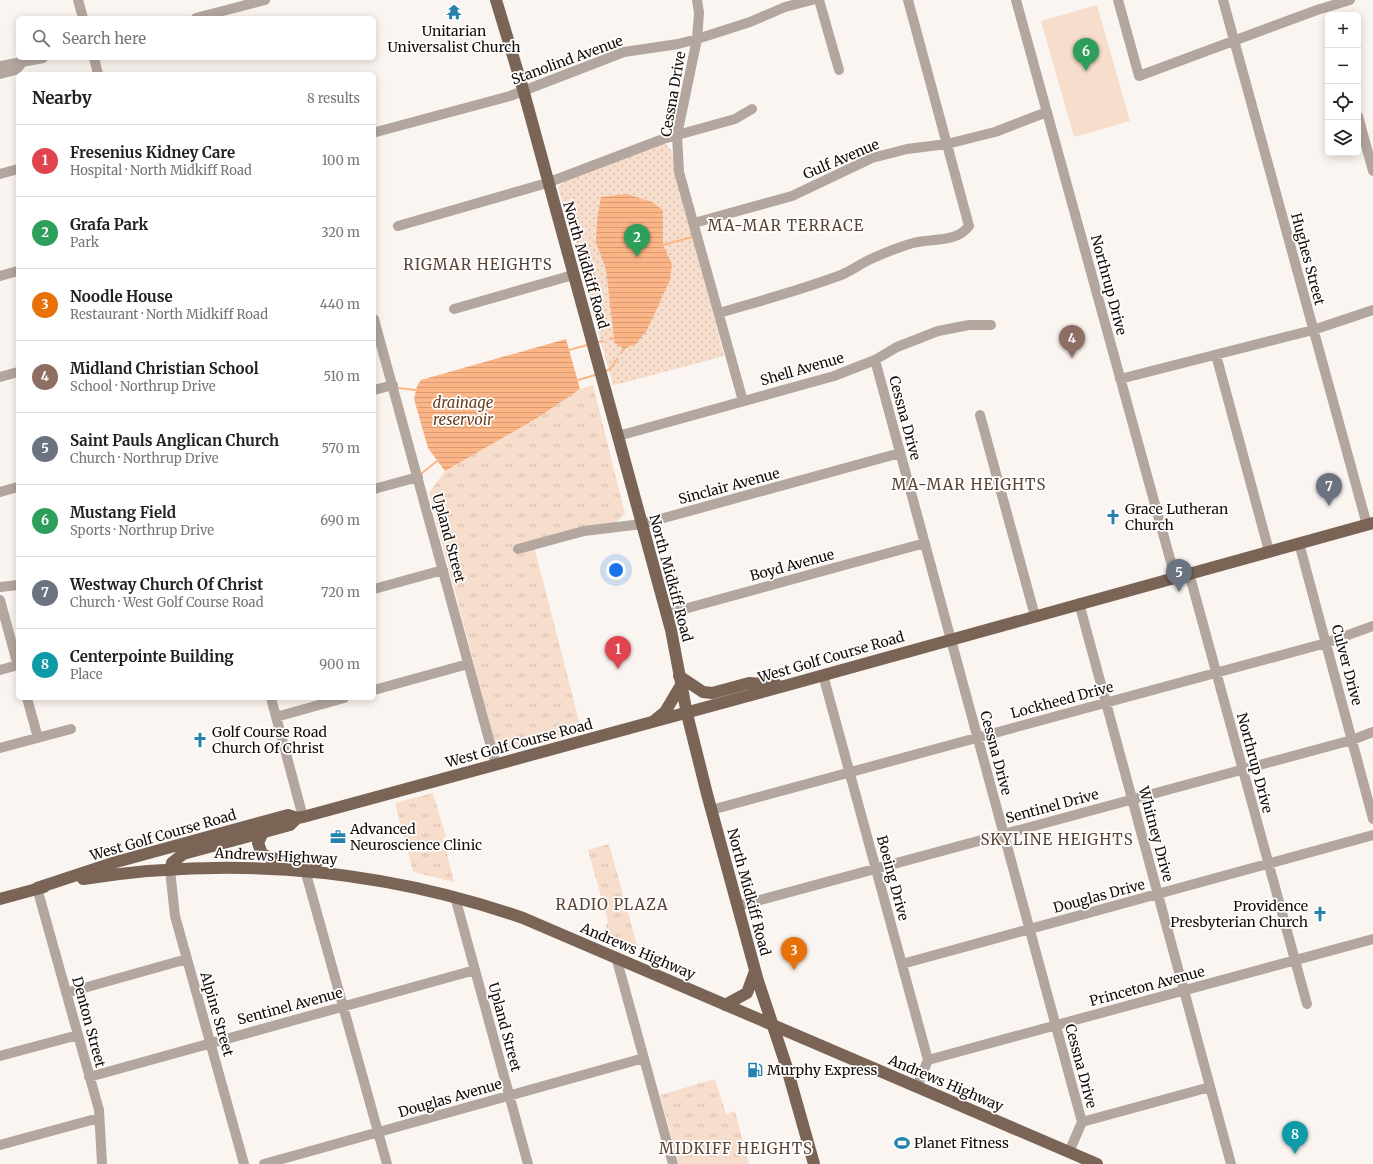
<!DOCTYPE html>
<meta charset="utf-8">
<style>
:root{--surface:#fff;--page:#f2f2f2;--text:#222;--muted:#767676;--line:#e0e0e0;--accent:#111827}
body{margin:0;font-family:Merriweather,serif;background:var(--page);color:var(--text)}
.controls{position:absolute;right:12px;top:12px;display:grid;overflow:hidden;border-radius:6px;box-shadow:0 2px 10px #0003}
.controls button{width:36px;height:36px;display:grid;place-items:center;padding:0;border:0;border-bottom:1px solid var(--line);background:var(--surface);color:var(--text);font:20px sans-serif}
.you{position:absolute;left:616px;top:570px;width:14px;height:14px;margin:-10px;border:3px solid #fff;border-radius:50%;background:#1a73e8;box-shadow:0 0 0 6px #1a73e833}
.badge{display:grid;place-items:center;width:26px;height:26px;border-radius:50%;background:var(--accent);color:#fff;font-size:13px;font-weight:700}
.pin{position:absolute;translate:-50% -33px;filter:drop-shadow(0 1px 2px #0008)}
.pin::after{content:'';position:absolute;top:21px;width:14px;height:12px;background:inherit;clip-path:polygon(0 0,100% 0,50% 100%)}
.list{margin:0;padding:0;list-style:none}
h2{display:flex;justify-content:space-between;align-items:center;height:52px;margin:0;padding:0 16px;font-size:17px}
h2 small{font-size:13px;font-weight:400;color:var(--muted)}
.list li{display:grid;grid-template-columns:26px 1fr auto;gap:12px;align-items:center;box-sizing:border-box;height:72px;padding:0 16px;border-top:1px solid var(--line)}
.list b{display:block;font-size:15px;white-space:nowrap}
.list p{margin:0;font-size:13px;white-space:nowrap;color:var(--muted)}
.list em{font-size:13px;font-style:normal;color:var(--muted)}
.icon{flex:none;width:22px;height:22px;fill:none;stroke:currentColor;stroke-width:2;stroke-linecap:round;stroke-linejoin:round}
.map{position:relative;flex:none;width:1373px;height:1164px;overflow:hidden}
.search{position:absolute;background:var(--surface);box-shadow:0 2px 10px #0003;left:16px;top:16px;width:360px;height:44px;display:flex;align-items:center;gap:10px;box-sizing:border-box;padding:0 14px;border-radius:6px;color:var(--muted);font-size:15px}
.panel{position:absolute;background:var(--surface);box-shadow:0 2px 10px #0003;left:16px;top:72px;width:360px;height:628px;border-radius:6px}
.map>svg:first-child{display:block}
.grass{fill:url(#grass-tufts)}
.park{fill:url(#park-dots)}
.pitch{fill:#f7ddcc}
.water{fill:url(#water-rules)}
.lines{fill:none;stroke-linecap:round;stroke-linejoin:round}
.stream{stroke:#fcb586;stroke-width:2}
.minor{stroke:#b3a69e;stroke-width:10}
.major{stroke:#7a6456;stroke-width:12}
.labels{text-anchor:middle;stroke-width:3.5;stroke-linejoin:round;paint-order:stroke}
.poi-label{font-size:14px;fill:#150b06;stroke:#fff;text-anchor:start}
.street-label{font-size:14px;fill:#150b06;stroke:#fff}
.neighbourhood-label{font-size:15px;letter-spacing:1px;fill:#5c4434;stroke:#fff}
.water-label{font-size:15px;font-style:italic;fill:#6c3f1d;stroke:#fff}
</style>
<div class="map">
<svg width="1373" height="1164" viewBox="0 0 1373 1164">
<defs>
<pattern id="grass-tufts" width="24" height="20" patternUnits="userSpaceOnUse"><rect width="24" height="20" fill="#f7ddcc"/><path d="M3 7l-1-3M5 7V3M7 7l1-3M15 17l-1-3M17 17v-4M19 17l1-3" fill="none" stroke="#d3bcae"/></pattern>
<pattern id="park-dots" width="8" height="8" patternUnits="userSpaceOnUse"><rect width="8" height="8" fill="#f7ddcc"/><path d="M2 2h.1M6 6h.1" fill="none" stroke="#d3bcae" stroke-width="1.8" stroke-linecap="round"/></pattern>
<pattern id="water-rules" width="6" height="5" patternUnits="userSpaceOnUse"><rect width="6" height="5" fill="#fcb586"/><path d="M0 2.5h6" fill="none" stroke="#d79a72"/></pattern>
</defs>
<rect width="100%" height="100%" fill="#fbf5f1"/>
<!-- grass -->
<path class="grass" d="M593 385 625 514 615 523 533 542 582 733 498 754 429 493 445 471 580 389Z
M433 793 446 837 443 838 454 882 413 872 395 803Z
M609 844 638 949 603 935 608 921 588 850Z
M715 1079 726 1114 735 1111 749 1164H679L660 1095Z"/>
<!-- park -->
<path class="park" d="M664 143C677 149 675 175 678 187 694 243 709 299 724 356L615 385H613L558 187 564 182Z"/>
<!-- pitch -->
<path class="pitch" d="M1097 5 1130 121 1074 137 1041 21Z"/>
<!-- water -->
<path class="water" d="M627 194 652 202 663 210V245L672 264 670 280 647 330 636 344 624 349 615 343 614 338 606 269 596 243 597 220 601 197Z
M566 339 580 389 537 418 445 471 428 448 414 399 417 386 421 380Z"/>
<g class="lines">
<!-- stream -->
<path class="stream" d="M663 245 692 237
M610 339 614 338
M598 342 603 341
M569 350 587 345
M621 353 624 349
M606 371 610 369 617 359
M578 380 595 375
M398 388 416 390
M421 474 437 461"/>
<!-- minor -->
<path class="minor" d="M78 0 83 18
M697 0 699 13 697 39 677 135 679 172 743 401
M819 0 839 70
M1016 0 1175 577
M1118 0 1139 76 1317 10 1350 0
M1223 0 1367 525
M196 18 265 0
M94 58 98 74
M0 66 43 58
M0 74 16 70 21 64
M1358 116 1373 171
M376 132 510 96 624 52 678 44 697 39 750 22 785 7 812 0
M0 174 18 169
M694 223 792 196 872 158 907 149 947 144 995 132 1047 112
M398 226 547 183 663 139 735 119 752 109
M0 276 18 271
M454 309 573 275
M719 313C760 301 801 290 841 275 851 271 860 264 871 259 884 253 899 247 913 243 933 238 956 243 969 226L908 0
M374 319 496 765
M1216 355 1269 551
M875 360 1082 1122 1069 1152
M0 377 18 372
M1120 379 1313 330 1373 310
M374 390 393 385
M980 415 1035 616
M618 436 834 376 875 360 897 347 938 331 969 325H991
M374 489 418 477
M0 492 18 487
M1299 543 1373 819
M518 549 584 531 642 524 900 453
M1189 573 1307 1004
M0 587 18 585
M374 589 443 570
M0 600 18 666
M1079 603 1231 1164
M666 614 925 543
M0 670 18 665
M823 675 928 1060 917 1087
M374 690 468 664
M27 698 38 738
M271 698 303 817
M276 717 344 698
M0 748 71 729
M711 810 1326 643 1373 626
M170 870 175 916 244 1164
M305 870 387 1164
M37 888 99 1110 102 1164
M455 897 528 1164
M738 906 1352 740 1373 732
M616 957 673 1164
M902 964 1373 835
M66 993 187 959
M0 1056 78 1035
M928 1060 1373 939
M89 1077 475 970
M1082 1122 1210 1087
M0 1145 99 1118
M264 1164 644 1058"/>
<!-- major -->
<path class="major" d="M496 0 523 89 671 630 687 714 707 794 758 981 786 1065 814 1164
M679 676 703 692 712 693 749 683 777 685
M654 721 665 712 681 685
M263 832 258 843 262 854C278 863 298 858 316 864
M170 870 172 863 183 854 290 825 297 818
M83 879C233 856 379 868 523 918L1097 1164
M37 888 116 862 288 815 297 818 303 817C660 721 1017 622 1373 523
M0 899 44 887
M725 1005 747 993 755 971"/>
</g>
<!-- icons -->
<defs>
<symbol id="temple-bare" viewBox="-9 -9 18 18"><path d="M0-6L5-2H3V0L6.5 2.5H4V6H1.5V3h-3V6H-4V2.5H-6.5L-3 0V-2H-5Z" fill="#2582af" stroke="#fff" stroke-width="2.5" paint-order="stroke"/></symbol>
<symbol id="church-bare" viewBox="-9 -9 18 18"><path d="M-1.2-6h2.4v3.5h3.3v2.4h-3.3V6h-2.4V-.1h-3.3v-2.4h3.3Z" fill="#2582af" stroke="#fff" stroke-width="2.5" paint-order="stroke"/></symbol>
<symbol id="office-bare" viewBox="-9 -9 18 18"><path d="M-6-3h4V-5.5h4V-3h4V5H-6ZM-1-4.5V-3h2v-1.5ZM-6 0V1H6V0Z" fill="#2582af" stroke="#fff" stroke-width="2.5" paint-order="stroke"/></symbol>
<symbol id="fuel-bare" viewBox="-9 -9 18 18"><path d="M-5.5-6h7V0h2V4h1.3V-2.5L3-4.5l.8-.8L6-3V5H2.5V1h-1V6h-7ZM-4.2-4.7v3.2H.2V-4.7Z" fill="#2582af" stroke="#fff" stroke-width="2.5" paint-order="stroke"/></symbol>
<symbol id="stadium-bare" viewBox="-9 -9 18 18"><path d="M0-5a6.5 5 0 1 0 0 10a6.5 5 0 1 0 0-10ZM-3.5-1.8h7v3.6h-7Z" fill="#2582af" stroke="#fff" stroke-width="2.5" paint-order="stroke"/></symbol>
</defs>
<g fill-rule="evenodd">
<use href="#temple-bare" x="443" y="1" width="22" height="22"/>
<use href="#church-bare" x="1102" y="506" width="22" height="22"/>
<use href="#church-bare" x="189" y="729" width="22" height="22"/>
<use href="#office-bare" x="327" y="826" width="22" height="22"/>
<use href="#church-bare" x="1309" y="903" width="22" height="22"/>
<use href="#fuel-bare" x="744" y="1059" width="22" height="22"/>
<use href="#stadium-bare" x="891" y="1132" width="22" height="22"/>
</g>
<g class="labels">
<!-- poi labels -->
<g class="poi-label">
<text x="454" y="36" text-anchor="middle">Unitarian<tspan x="454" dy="16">Universalist Church</tspan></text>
<text x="1125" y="514">Grace Lutheran<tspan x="1125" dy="16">Church</tspan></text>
<text x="212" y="737">Golf Course Road<tspan x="212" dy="16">Church Of Christ</tspan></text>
<text x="350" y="834">Advanced<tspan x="350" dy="16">Neuroscience Clinic</tspan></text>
<text x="1308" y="911" text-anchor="end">Providence<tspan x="1308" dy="16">Presbyterian Church</tspan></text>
<text x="767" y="1075">Murphy Express</text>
<text x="914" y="1148">Planet Fitness</text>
</g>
<!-- street labels -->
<g class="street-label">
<text transform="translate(567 60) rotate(-20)" y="5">Stanolind Avenue</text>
<text transform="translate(673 94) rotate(-80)" y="5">Cessna Drive</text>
<text transform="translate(841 159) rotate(-23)" y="5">Gulf Avenue</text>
<text transform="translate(1308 259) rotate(75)" y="5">Hughes Street</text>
<text transform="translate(586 265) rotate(74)" y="5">North Midkiff Road</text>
<text transform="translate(1109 285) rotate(75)" y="5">Northrup Drive</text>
<text transform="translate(802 369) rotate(-16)" y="5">Shell Avenue</text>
<text transform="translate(905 418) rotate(75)" y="5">Cessna Drive</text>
<text transform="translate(729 486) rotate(-15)" y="5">Sinclair Avenue</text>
<text transform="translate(449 538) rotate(75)" y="5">Upland Street</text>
<text transform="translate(792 565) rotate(-15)" y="5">Boyd Avenue</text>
<text transform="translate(671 578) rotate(75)" y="5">North Midkiff Road</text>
<text transform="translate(831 657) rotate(-16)" y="5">West Golf Course Road</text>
<text transform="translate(1347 665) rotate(75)" y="5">Culver Drive</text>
<text transform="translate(1062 700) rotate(-15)" y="5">Lockheed Drive</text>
<text transform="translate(519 743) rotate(-15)" y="5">West Golf Course Road</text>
<text transform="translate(996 753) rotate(75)" y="5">Cessna Drive</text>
<text transform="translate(1255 763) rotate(75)" y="5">Northrup Drive</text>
<text transform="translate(1052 806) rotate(-15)" y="5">Sentinel Drive</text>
<text transform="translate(1156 834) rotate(75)" y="5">Whitney Drive</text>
<text transform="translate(163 835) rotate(-16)" y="5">West Golf Course Road</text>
<text transform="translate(276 856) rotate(3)" y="5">Andrews Highway</text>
<text transform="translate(893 878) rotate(75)" y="5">Boeing Drive</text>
<text transform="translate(749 892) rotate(75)" y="5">North Midkiff Road</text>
<text transform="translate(1099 896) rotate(-15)" y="5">Douglas Drive</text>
<text transform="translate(638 951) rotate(23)" y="5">Andrews Highway</text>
<text transform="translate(1147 986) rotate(-15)" y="5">Princeton Avenue</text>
<text transform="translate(290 1006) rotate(-15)" y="5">Sentinel Avenue</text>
<text transform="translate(217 1014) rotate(74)" y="5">Alpine Street</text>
<text transform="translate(89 1022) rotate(75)" y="5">Denton Street</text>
<text transform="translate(505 1027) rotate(75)" y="5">Upland Street</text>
<text transform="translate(1081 1066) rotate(75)" y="5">Cessna Drive</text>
<text transform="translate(946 1083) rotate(23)" y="5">Andrews Highway</text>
<text transform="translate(450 1098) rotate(-16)" y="5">Douglas Avenue</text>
</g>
<!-- neighbourhood labels -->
<g class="neighbourhood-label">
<text x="786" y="231">MA-MAR TERRACE</text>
<text x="478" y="270">RIGMAR HEIGHTS</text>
<text x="969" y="490">MA-MAR HEIGHTS</text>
<text x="1057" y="845">SKYLINE HEIGHTS</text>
<text x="612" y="910">RADIO PLAZA</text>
<text x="736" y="1154">MIDKIFF HEIGHTS</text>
</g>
<!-- water labels -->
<g class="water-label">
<text x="463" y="408">drainage<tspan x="463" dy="17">reservoir</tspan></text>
</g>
</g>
</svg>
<div class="controls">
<button>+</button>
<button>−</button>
<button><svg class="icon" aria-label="locate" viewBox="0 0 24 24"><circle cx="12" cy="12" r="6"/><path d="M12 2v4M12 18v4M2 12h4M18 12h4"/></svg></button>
<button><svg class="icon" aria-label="layers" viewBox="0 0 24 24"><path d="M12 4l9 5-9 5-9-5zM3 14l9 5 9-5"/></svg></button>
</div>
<div class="you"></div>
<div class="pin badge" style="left:618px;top:669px;background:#e0444e">1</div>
<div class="pin badge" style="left:637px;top:257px;background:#2e9e5b">2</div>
<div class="pin badge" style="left:794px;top:970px;background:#e8710a">3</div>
<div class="pin badge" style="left:1072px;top:358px;background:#8d6e63">4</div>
<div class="pin badge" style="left:1179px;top:592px;background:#6b7280">5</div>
<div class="pin badge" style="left:1086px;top:71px;background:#2e9e5b">6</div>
<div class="pin badge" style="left:1329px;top:506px;background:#6b7280">7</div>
<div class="pin badge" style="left:1295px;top:1154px;background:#0f9aa8">8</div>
<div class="search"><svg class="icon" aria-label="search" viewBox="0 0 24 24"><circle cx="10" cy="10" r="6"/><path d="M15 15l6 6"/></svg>Search here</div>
<section class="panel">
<h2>Nearby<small>8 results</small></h2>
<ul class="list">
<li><span class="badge" style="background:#e0444e">1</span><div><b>Fresenius Kidney Care</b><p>Hospital · North Midkiff Road</p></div><em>100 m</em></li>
<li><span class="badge" style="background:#2e9e5b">2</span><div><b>Grafa Park</b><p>Park</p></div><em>320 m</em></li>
<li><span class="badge" style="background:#e8710a">3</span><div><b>Noodle House</b><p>Restaurant · North Midkiff Road</p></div><em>440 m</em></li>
<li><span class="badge" style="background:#8d6e63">4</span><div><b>Midland Christian School</b><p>School · Northrup Drive</p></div><em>510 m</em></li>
<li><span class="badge" style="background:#6b7280">5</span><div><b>Saint Pauls Anglican Church</b><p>Church · Northrup Drive</p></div><em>570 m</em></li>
<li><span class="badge" style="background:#2e9e5b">6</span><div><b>Mustang Field</b><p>Sports · Northrup Drive</p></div><em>690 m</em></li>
<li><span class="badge" style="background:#6b7280">7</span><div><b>Westway Church Of Christ</b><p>Church · West Golf Course Road</p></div><em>720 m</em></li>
<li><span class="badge" style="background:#0f9aa8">8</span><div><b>Centerpointe Building</b><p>Place</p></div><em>900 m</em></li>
</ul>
</section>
</div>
